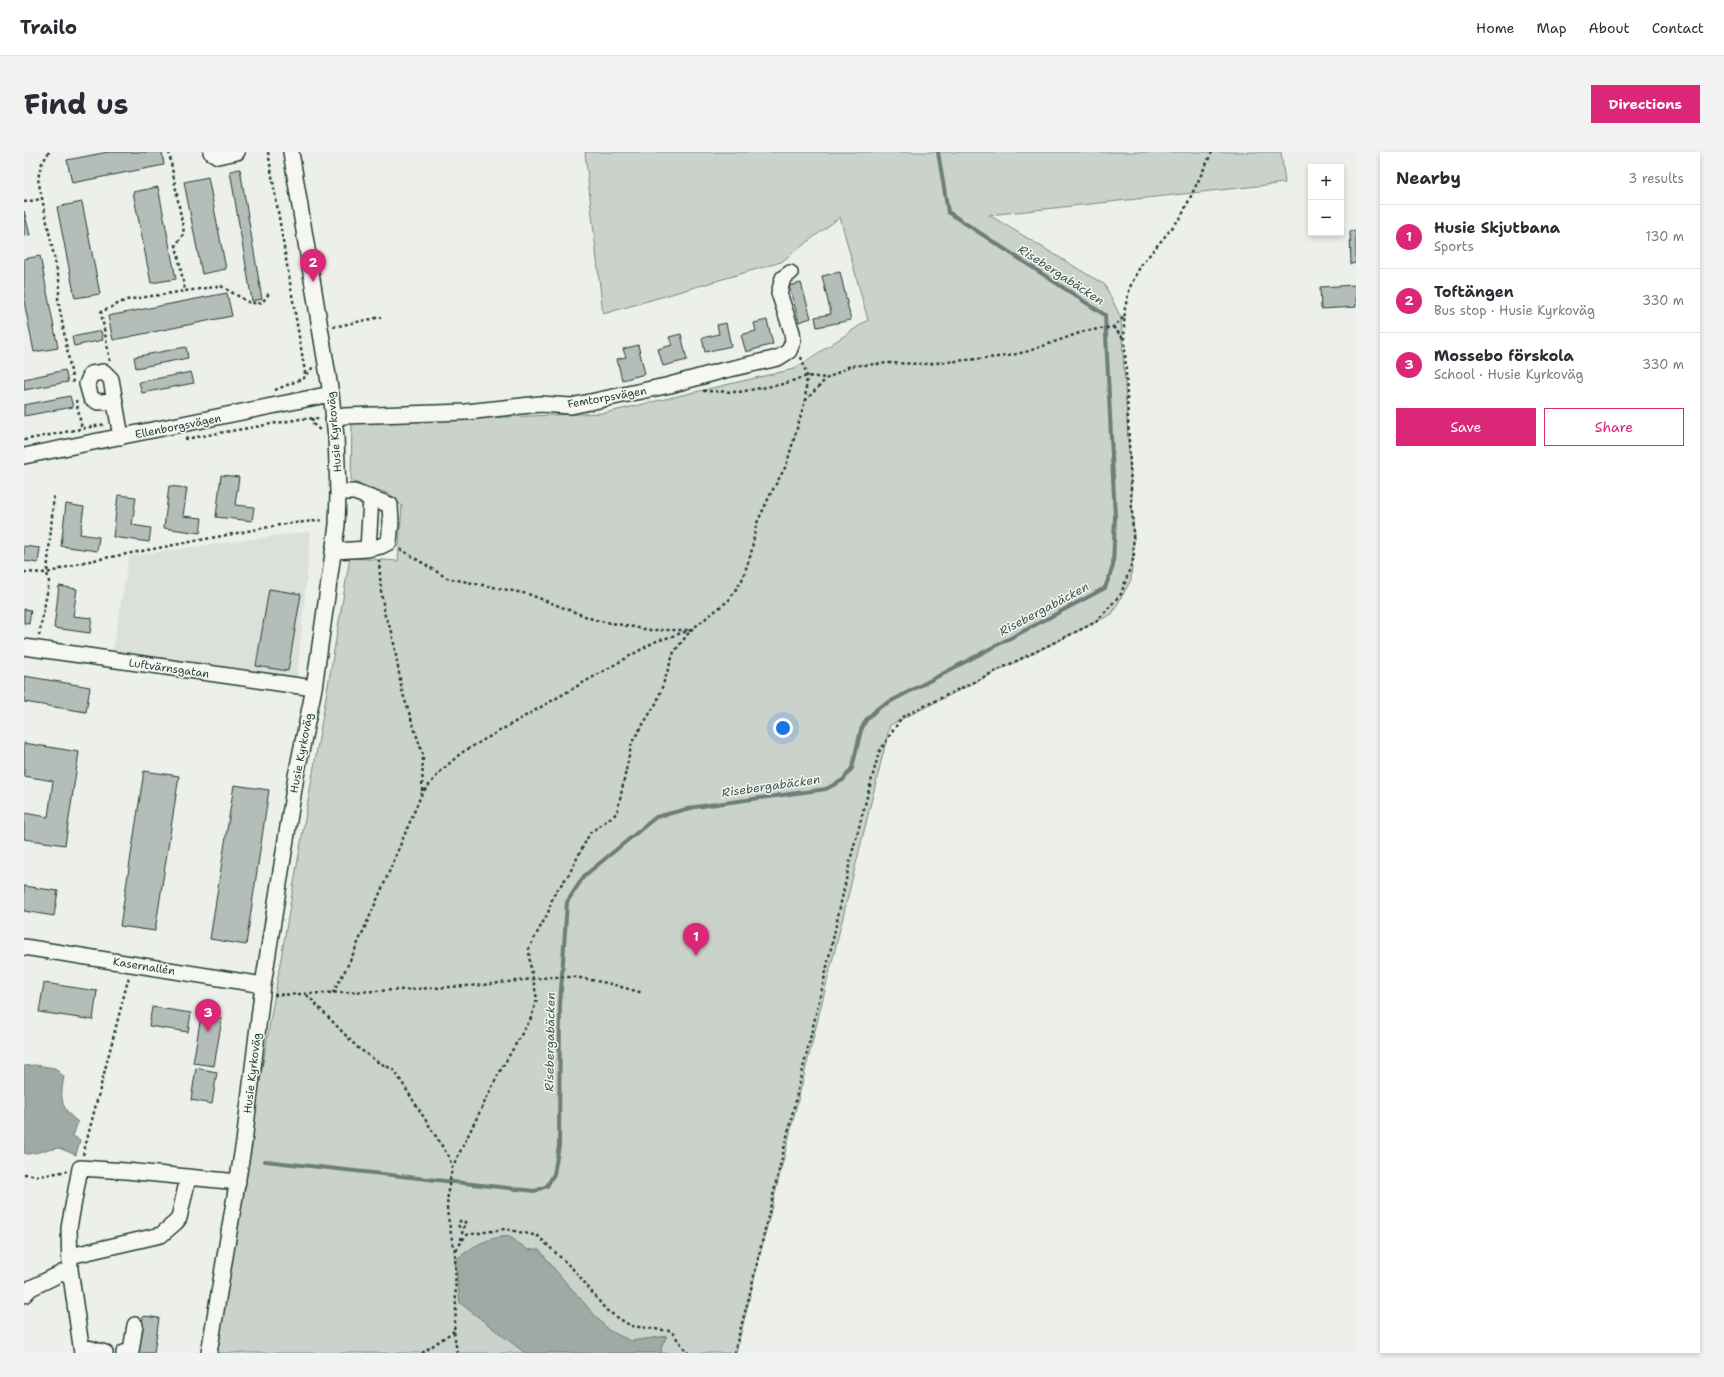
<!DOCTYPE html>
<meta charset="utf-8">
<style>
:root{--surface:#fff;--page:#f2f2f3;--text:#2b2b33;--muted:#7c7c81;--line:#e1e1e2;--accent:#db2777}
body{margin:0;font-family:"Shantell Sans",sans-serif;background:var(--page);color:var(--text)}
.controls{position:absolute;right:12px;top:12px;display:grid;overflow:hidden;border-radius:0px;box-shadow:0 2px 6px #0003}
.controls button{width:36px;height:36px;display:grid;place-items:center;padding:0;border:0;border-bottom:1px solid var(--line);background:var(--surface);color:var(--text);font:20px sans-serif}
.you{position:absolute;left:759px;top:576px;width:14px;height:14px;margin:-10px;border:3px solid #fff;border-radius:50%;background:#1a73e8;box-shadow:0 0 0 6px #1a73e833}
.badge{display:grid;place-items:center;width:26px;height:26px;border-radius:50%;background:var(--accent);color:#fff;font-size:13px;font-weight:700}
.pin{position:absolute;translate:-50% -33px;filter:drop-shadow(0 1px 2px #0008)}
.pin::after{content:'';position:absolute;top:21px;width:14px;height:12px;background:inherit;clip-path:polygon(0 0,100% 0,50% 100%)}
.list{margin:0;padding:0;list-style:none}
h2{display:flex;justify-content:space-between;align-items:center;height:52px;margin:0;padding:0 16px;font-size:17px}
h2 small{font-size:13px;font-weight:400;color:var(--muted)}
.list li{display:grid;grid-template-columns:26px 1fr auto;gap:12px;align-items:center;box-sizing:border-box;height:64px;padding:0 16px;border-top:1px solid var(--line)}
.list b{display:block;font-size:15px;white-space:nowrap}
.list p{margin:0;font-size:13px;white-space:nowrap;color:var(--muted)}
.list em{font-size:13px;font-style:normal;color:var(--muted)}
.actions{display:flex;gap:8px;padding:12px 16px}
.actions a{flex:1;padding:9px 0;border:1px solid var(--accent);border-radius:0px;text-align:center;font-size:14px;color:var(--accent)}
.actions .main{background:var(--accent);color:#fff}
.map{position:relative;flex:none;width:1332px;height:1201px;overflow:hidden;border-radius:0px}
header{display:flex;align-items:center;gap:24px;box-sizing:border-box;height:56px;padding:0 20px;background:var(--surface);border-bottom:1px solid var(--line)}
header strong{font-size:19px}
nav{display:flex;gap:22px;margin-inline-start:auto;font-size:14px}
.intro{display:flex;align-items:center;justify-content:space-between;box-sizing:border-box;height:96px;padding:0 24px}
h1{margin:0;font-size:28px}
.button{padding:10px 18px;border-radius:0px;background:var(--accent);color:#fff;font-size:14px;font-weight:700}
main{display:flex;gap:24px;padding:0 24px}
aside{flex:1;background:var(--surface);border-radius:0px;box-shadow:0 2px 6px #0003}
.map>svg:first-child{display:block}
.built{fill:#dce0db}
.green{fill:#cbd2cc;stroke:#758880}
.water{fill:#9faaa4;stroke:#6c7e77}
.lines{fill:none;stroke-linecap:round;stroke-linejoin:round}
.stream{stroke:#6c7e77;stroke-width:4}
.building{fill:#b4bdb8;stroke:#1f3d34}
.minor-casing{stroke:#1f3d34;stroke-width:18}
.path{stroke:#1f3d34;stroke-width:2.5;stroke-dasharray:3 3;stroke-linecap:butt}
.minor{stroke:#f6f6f2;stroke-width:15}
.labels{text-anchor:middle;stroke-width:3;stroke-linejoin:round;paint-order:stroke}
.street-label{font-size:11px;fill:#1f3d34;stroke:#f6f6f2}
.water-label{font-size:12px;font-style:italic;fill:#3f5850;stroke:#f6f6f2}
</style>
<header>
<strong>Trailo</strong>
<nav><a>Home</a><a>Map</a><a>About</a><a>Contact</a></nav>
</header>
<div class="intro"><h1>Find us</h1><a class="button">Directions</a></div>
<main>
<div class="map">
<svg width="1332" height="1201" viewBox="0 0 1332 1201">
<rect width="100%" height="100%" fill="#edefea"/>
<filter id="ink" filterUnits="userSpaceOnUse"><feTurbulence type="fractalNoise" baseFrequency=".025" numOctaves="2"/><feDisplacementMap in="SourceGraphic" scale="8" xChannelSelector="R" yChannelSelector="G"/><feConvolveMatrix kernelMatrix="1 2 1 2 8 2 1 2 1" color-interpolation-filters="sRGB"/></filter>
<g filter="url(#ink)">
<!-- built -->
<path class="built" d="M287 379 273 527 88 502 105 404Z"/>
<!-- green -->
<path class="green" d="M561 0H1257L1261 31 965 63 1081 133 1097 166 1110 386 1107 428 1088 462 866 573 712 1201H189L326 406 374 409 378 354 366 342 327 329 328 271 581 261 770 217 844 168 816 65 757 110 579 162Z"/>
<!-- water -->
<path class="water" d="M11 913 31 916 40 925C36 946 36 956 54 970L49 984 56 988 52 1003 35 996 4 1002 0 1001V914Z
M485 1084 504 1098 515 1097 531 1118 584 1178 607 1189 643 1184 638 1193 637 1201H501L436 1151 431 1108C450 1094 461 1086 485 1084Z"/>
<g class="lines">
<!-- stream -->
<path class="stream" d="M241 1009 511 1039 523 1034 530 1022 535 994 536 853 543 750 560 724 632 665 671 655 802 637 819 628 828 616 837 578 842 568 854 556 1081 436 1089 414 1091 365 1081 163 924 60 914 0"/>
</g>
<!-- building -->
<path class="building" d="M84 0H138L140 13 48 31 43 8Z
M216 17 238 147 228 149 206 19Z
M184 25 202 117 178 122 160 30Z
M134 35 152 127 127 131 109 40Z
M58 50 76 142 51 146 33 55Z
M0 59 6 83 0 84Z
M1326 79H1332V111L1327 112Z
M16 104 34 196 10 200 0 149V107Z
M816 120 827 168 793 175 791 165 807 162 798 124Z
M777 131 787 166 775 170 765 134Z
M1332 133V155L1297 157 1296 135Z
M203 141 208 164 89 188 84 164Z
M743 168 749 192 722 200 717 183 732 179 730 171Z
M702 171 707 194 681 200 678 186 695 182 693 173Z
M77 179 79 188 50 194 48 185Z
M657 182 663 208 639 214 634 197 648 193 645 185Z
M614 193 621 222 598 228 593 207 602 205 599 197Z
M162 195 164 206 112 216 110 205Z
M41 218 44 230 0 238V227Z
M167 220 170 231 118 241 115 230Z
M46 244 49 255 0 264V253Z
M197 323 215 325 211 353 230 355 228 369 192 365Z
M145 334 163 336 159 364 178 366 176 381 140 376Z
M94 343 112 345 108 373 127 376 125 390 89 385Z
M42 352 60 355 56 382 75 385 73 399 37 394Z
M0 394 16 396 14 411 0 409Z
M35 434 53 437 49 464 68 466 66 481 30 476Z
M245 437 277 442 264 519 232 514Z
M0 457 7 458 5 472 0 471Z
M0 524 66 535 62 560 0 550Z
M0 591 55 600 41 693 0 687V661L24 665 29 629 0 624Z
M120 619 155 624 131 779 96 774Z
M210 633 245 638 222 793 186 787Z
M0 734 34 739 30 764 0 759Z
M20 831 73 839 69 868 15 860Z
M128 855 167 861 164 880 125 874Z
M177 864 198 867 190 914 169 911Z
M172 916 193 920 188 952 167 948Z
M119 1164 135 1166 130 1201H114Z"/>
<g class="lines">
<defs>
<path id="minor" d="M187 0 194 4 213 0
M90 249 74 250 67 246 63 232 67 222 80 220 87 227 97 285
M309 267 320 264 442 260 516 252 547 254 646 233 697 219 754 206 765 199 769 189 768 180 755 141 759 126 766 121
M0 304 307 242
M344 397 357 394 365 390 367 370 366 353 347 346
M310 399 344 397 347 346 330 340H314
M0 495 290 536
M0 795 239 833
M46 1104 137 1083 152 1070 155 1066 164 1026
M0 1143 7 1136 46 1117
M57 1194 81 1201
M58 1201 46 1117 45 1076 56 1016 102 1019 214 1030
M100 1201 107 1199 111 1173
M185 1201 220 990 239 833 272 624 290 536 313 373 314 340 312 285 307 242 267 0"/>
</defs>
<!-- minor casing -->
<use href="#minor" class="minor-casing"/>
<!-- path -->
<path class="path" d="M25 0 17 13 14 27 36 133 34 147 49 231
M145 0 160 81 152 93 161 139 197 134 226 151H238L246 140
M244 0 281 220 280 226
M0 50 17 47
M309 175 357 165
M1089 175 1100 187
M777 205 783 224 781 249
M86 209 77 160 102 148 161 139
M251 238 280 226 289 215
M679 239 715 240 759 232 783 224 802 226
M52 248 58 277
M288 266 289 272 297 279
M161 287 276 267 297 266
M0 288 82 272
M376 397 423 426 504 442 571 468 626 478H665
M355 408 357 439 361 464 368 480 378 539 399 603 398 641
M0 420 23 421 60 410 261 372 300 368
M15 484 25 430 23 421 30 342
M309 841 326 809 360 732 398 641 417 619 437 601 630 490 667 478
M250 843 376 838 458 833 527 825H551L583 831 619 841
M283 843 333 895 352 909 370 918 425 1005 428 1016
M59 1003 105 824
M0 1022 17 1024 43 1019
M437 1088 439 1076 442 1073 441 1070 438 1068 436 1069 434 1073 436 1076H439
M432 1098 442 1083 481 1077 514 1084 552 1120 582 1158 607 1174 647 1179 664 1201
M398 1201 430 1179
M433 1201 430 1179 432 1160 431 1099 429 1093 423 1059 424 1039 428 1016 475 921 507 866 513 847 506 812 505 796 524 761 529 744 545 722 566 681 593 661 608 590 633 550 650 500 667 478 705 448 718 428 727 402 732 373 747 341 762 314 781 249 802 227 826 214 865 211 901 212 984 204 1005 199 1061 179 1089 175 1100 165
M710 1201 725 1145 800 828 827 705 855 600 878 565 1072 470 1097 442 1110 405 1100 176 1101 156 1106 135 1117 113 1157 65 1188 0"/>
<!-- minor -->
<use href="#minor" class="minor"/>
</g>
</g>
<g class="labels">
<!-- street labels -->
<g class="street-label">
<text transform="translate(583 245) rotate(-10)" y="4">Femtorpsvägen</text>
<text transform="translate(154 274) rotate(-11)" y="4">Ellenborgsvägen</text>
<text transform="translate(310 280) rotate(-95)" y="4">Husie Kyrkoväg</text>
<text transform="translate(145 516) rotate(8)" y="4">Luftvärnsgatan</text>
<text transform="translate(277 601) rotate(-79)" y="4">Husie Kyrkoväg</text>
<text transform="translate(120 814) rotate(9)" y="4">Kasernallén</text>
<text transform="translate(228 921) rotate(-83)" y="4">Husie Kyrkoväg</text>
</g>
<!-- water labels -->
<g class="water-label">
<text transform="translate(1037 123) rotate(33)" y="4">Risebergabäcken</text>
<text transform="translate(1020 457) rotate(-28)" y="4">Risebergabäcken</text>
<text transform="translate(747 634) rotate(-8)" y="4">Risebergabäcken</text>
<text transform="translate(526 890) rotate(-89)" y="4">Risebergabäcken</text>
</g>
</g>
</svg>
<div class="controls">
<button>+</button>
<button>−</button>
</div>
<div class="you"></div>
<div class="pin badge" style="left:672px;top:804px">1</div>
<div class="pin badge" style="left:289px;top:130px">2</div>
<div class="pin badge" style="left:184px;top:880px">3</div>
</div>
<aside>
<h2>Nearby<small>3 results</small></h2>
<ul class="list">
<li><span class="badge">1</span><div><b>Husie Skjutbana</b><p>Sports</p></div><em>130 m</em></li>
<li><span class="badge">2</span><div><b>Toftängen</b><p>Bus stop · Husie Kyrkoväg</p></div><em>330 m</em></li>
<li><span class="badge">3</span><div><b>Mossebo förskola</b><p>School · Husie Kyrkoväg</p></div><em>330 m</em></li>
</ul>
<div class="actions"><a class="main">Save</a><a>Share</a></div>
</aside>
</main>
